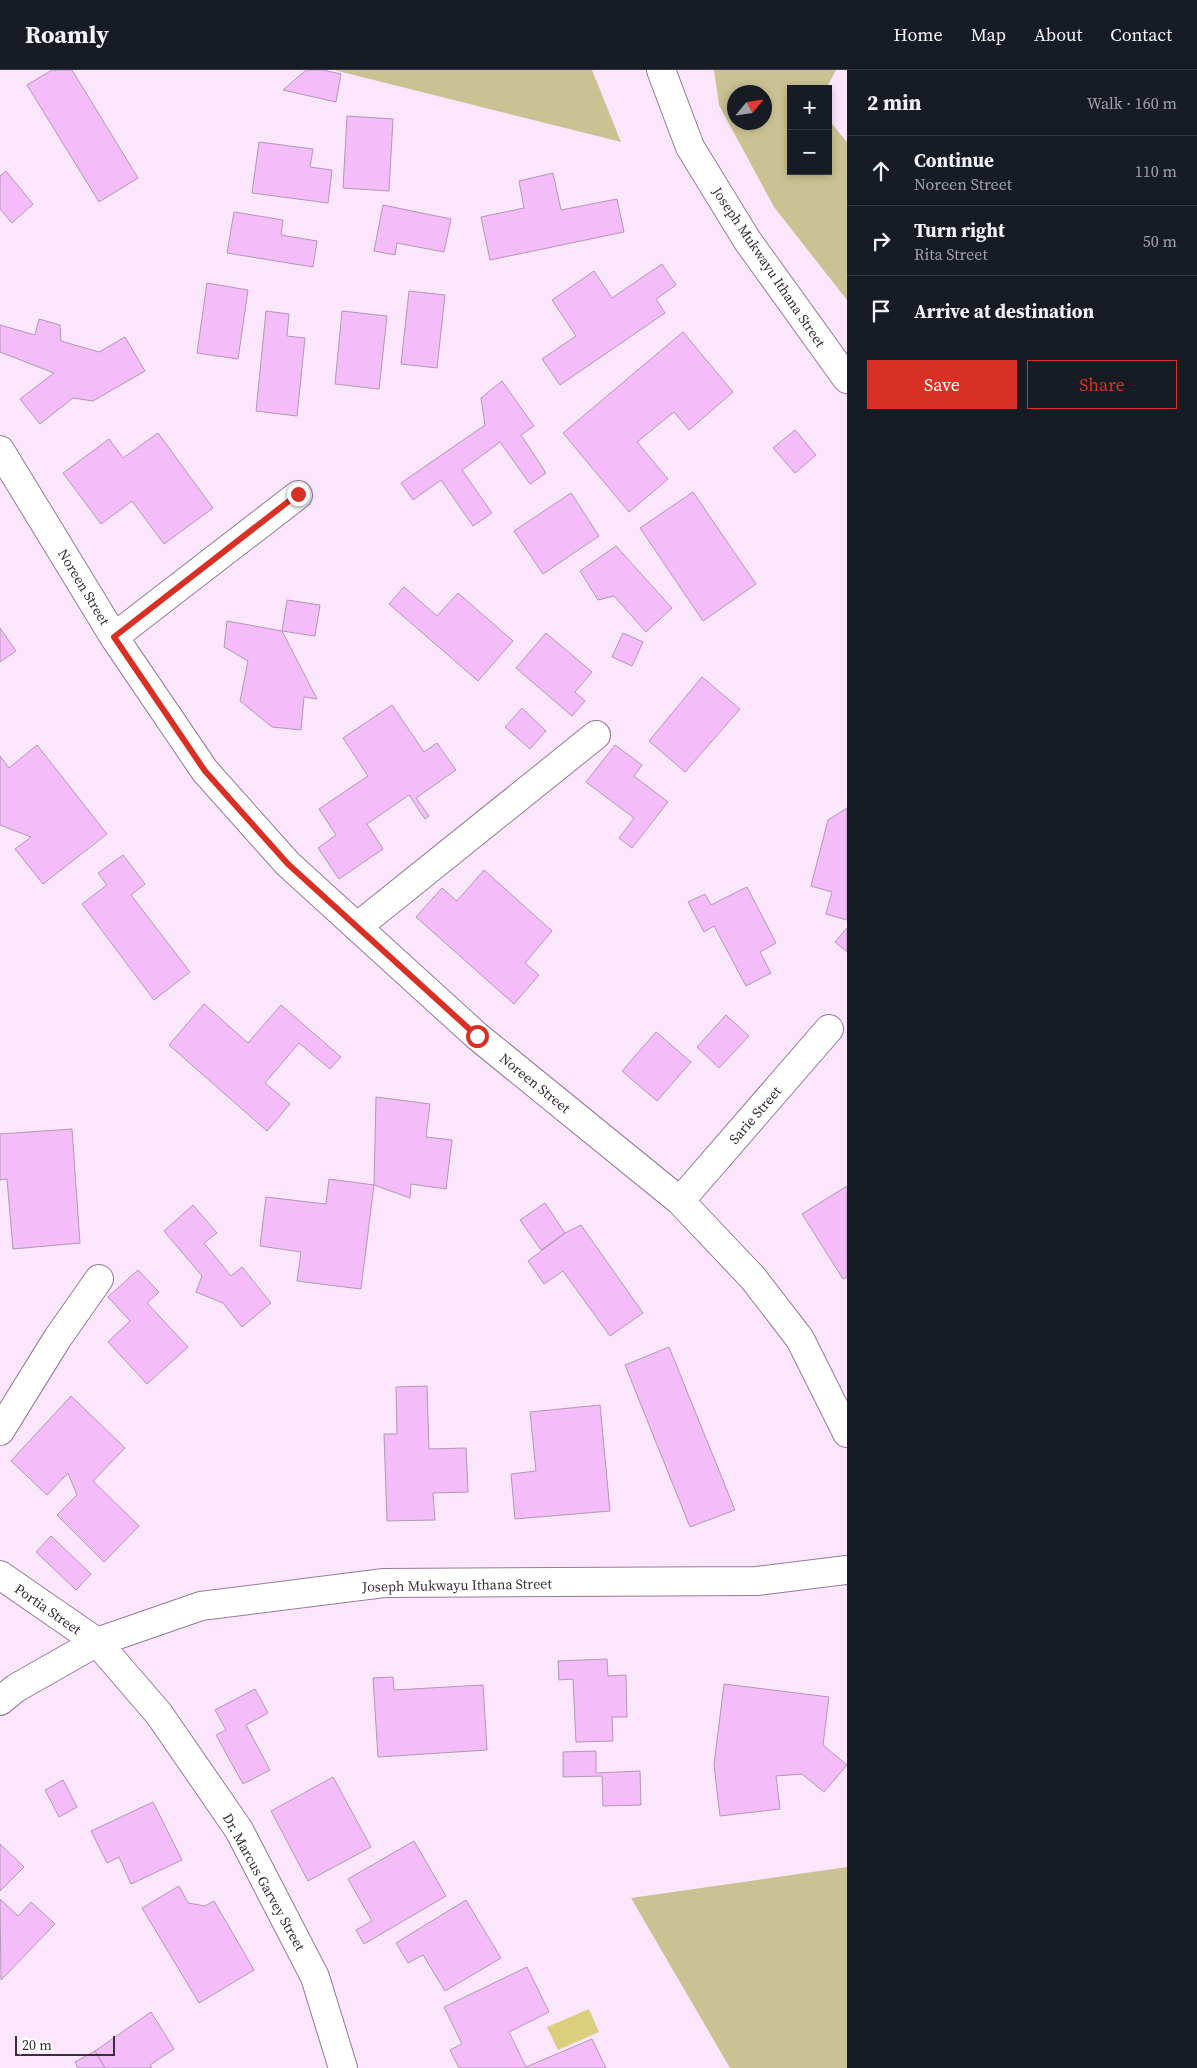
<!DOCTYPE html>
<meta charset="utf-8">
<style>
:root{--surface:#171b24;--page:#20242c;--text:#f1f3f6;--muted:#9ea1a6;--line:#363941;--accent:#d93025}
body{margin:0;font-family:"Source Serif 4",serif;background:var(--page);color:var(--text)}
.controls{position:absolute;right:15px;top:15px;display:grid;overflow:hidden;border-radius:0px;box-shadow:0 2px 8px #0003}
.controls button{width:45px;height:45px;display:grid;place-items:center;padding:0;border:0;border-bottom:1px solid var(--line);background:var(--surface);color:var(--text);font:25px sans-serif}
.compass{position:absolute;left:727px;top:15px;width:45px;height:45px;border-radius:50%;background:var(--surface);box-shadow:0 2px 8px #0003;rotate:61deg}
.scale{position:absolute;left:15px;bottom:12px;width:100px;box-sizing:border-box;padding-left:5px;border:2px solid #392f3a;border-top:0;font-size:14px;line-height:18px;white-space:nowrap;color:#392f3a;-webkit-text-stroke:4px #fff;paint-order:stroke}
.stop{position:absolute;width:15px;height:15px;margin:-11px;border:4px solid #d93025;border-radius:50%;background:#fff}
.stop.end{background:#d93025;border-color:#fff;box-shadow:0 1px 5px #0008}
.list{margin:0;padding:0;list-style:none}
h2{display:flex;justify-content:space-between;align-items:center;height:65px;margin:0;padding:0 20px;font-size:21px}
h2 small{font-size:16px;font-weight:400;color:var(--muted)}
.list li{display:grid;grid-template-columns:32px 1fr auto;gap:15px;align-items:center;box-sizing:border-box;height:70px;padding:0 20px;border-top:1px solid var(--line)}
.list b{display:block;font-size:19px;white-space:nowrap}
.list p{margin:0;font-size:16px;white-space:nowrap;color:var(--muted)}
.list em{font-size:16px;font-style:normal;color:var(--muted)}
.actions{display:flex;gap:10px;padding:15px 20px}
.actions a{flex:1;padding:11px 0;border:1px solid var(--accent);border-radius:0px;text-align:center;font-size:18px;color:var(--accent)}
.actions .main{background:var(--accent);color:#fff}
.icon{flex:none;width:28px;height:28px;fill:none;stroke:currentColor;stroke-width:2;stroke-linecap:round;stroke-linejoin:round}
.map{position:relative;flex:none;width:847px;height:1998px;overflow:hidden}
header{display:flex;align-items:center;gap:30px;box-sizing:border-box;height:70px;padding:0 25px;background:var(--surface);border-bottom:1px solid var(--line)}
header strong{font-size:24px}
nav{display:flex;gap:28px;margin-inline-start:auto;font-size:18px}
main{display:flex}
aside{flex:1;background:var(--surface)}
.map>svg:first-child{display:block}
.green{fill:#cac293;fill-rule:evenodd}
.water{fill:#dcce7d}
.building{fill:#f4bcf9;stroke:#b298b4}
.lines{fill:none;stroke-linecap:round;stroke-linejoin:round}
.minor-casing{stroke:#947b97;stroke-width:30}
.minor{stroke:#fff;stroke-width:28}
.route{stroke:#d93025;stroke-width:6}
.labels{text-anchor:middle;stroke-width:4;stroke-linejoin:round;paint-order:stroke}
.street-label{font-size:14px;fill:#392f3a;stroke:#fff}
</style>
<header>
<strong>Roamly</strong>
<nav><a>Home</a><a>Map</a><a>About</a><a>Contact</a></nav>
</header>
<main>
<div class="map">
<svg width="847" height="1998" viewBox="0 0 847 1998">
<rect width="100%" height="100%" fill="#fce6fe"/>
<!-- green -->
<path class="green" d="M334 0H592L621 72Z
M714 0H836L826 19H791V101H828V49L847 72V230L774 137 719 35ZM764 22V52H734V22Z
M847 1797V1998H730L631 1828Z"/>
<!-- water -->
<path class="water" d="M589 1939 599 1962 558 1980 547 1957Z"/>
<!-- building -->
<path class="building" d="M52 0H72L138 108 99 132 27 15Z
M306 0H323L341 4 336 32 283 20Z
M347 46 393 49 389 121 343 118Z
M259 72 313 79 310 97 332 100 328 133 252 123Z
M6 101 33 134 12 153 0 139V106Z
M553 103 561 140 617 129 624 162 490 190 481 147 524 138 519 111Z
M383 135 451 149 444 182 397 173 395 185 374 181Z
M234 142 283 150 281 165 317 171 313 197 227 183Z
M662 194 676 215 656 229 665 243 560 315 542 289 576 266 552 230 594 201 612 228Z
M207 213 248 220 238 289 197 283Z
M409 221 445 225 437 298 401 294Z
M266 241 289 244 287 266 305 268 297 346 256 341Z
M342 241 387 246 379 319 335 314Z
M39 249 60 255 61 271 99 282 125 267 145 301 93 331 73 328 40 354 20 329 54 303 0 282V255L35 265Z
M683 262 733 322 689 360 674 342 637 372 668 409 629 442 563 363Z
M502 311 534 356 521 365 546 403 530 414 500 372 462 400 492 443 473 456 441 410 413 430 401 413 485 355 481 328Z
M795 360 816 385 795 403 773 378Z
M158 363 213 438 164 474 132 431 101 454 63 403 109 369 123 388Z
M693 422 756 514 703 551 640 458Z
M571 423 599 466 543 504 514 461Z
M616 476 672 538 646 562 614 526 598 530 580 501Z
M404 517 437 546 458 523 513 571 478 611 389 534Z
M287 530 320 535 315 566 282 561Z
M227 551 282 561 317 629 304 627 301 660 272 657 240 631 248 591 224 577Z
M0 558 16 581 0 592Z
M546 563 592 602 575 622 585 631 572 646 516 598Z
M623 563 643 572 632 596 612 587Z
M702 607 740 639 685 702 649 671Z
M392 635 424 682 437 673 456 700 416 728 429 746 425 749 409 725 367 754 383 779 339 809 318 778 336 765 319 739 368 706 343 668Z
M522 638 546 661 530 679 505 657Z
M37 675 107 764 43 814 15 779 31 767 0 755V686L9 698Z
M615 675 642 695 634 706 668 732 632 778 619 768 634 748 586 712Z
M847 738V850L826 844 832 822 811 816 828 750Z
M123 785 145 814 131 825 190 902 154 930 82 834 107 815 98 803Z
M484 800 552 861 525 893 539 905 514 934 416 847 442 818 457 831Z
M747 817 776 873 760 882 771 903 746 916 714 856 704 862 688 832 705 824 711 835Z
M847 858V882L835 872Z
M204 934 248 973 281 935 341 987 330 999 299 973 265 1013 290 1034 267 1061 169 975Z
M726 945 749 966 719 998 697 977Z
M656 962 691 992 657 1031 622 1001Z
M376 1027 430 1034 426 1067 452 1070 446 1119 411 1114 410 1128 374 1115Z
M72 1059 80 1173 13 1179 7 1109 0 1110V1064Z
M329 1109 374 1115 361 1219 297 1211 301 1182 260 1176 266 1127 326 1134Z
M847 1116V1207L843 1209 802 1144Z
M545 1133 565 1163 541 1180 520 1150Z
M193 1135 217 1163 204 1173 231 1206 242 1197 271 1233 242 1257 223 1233 196 1222 202 1206 164 1161Z
M581 1155 643 1243 610 1266 563 1201 544 1214 528 1191 565 1163Z
M138 1200 159 1222 147 1233 188 1277 147 1314 108 1272 130 1251 108 1227Z
M669 1277 735 1440 690 1457 625 1295Z
M427 1316 429 1379 466 1378 468 1422 433 1423 435 1450 387 1451 384 1364H397L396 1317Z
M71 1326 125 1378 93 1411 139 1456 104 1492 57 1445 77 1425 68 1403 47 1425 11 1391Z
M600 1335 610 1441 515 1449 511 1404 536 1401 530 1342Z
M51 1466 91 1504 76 1520 36 1482Z
M607 1589 608 1606 626 1605 627 1647H612L613 1671 576 1672 573 1609 559 1610 558 1591Z
M393 1607 394 1620 483 1615 487 1680 378 1687 373 1608Z
M724 1614 829 1627 823 1675 847 1695 824 1722 802 1704 776 1706 780 1739 720 1746 714 1695Z
M255 1619 268 1643 246 1655 270 1700 243 1714 216 1665 226 1660 215 1640Z
M596 1681V1703L640 1701 641 1735 603 1736 602 1706 563 1707V1682Z
M333 1707 371 1777 308 1811 271 1741Z
M63 1710 77 1737 59 1747 45 1720Z
M153 1732 182 1790 131 1814 119 1787 107 1793 91 1761Z
M414 1771 446 1826 364 1874 356 1860 372 1851 348 1809Z
M0 1774 24 1797 0 1821Z
M179 1816 188 1833 205 1836 214 1831 254 1900 199 1933 142 1838Z
M0 1829 18 1846 31 1832 55 1854 1 1910Z
M466 1830 501 1888 445 1921 423 1885 408 1893 396 1873Z
M527 1897 549 1942 509 1962 526 1997 592 1969 606 1998H459L450 1980 462 1974 444 1937Z
M151 1942 174 1979 150 1995 152 1998H105L95 1981Z
M95 1981 105 1998H78L75 1992Z"/>
<g class="lines">
<defs>
<path id="minor" d="M661 0 690 77 747 170 847 309
M0 380 114 567 205 701 288 794 477 966 680 1131 753 1208 800 1269 847 1363
M114 567 298 425
M357 857 596 665
M680 1131 829 959
M0 1361 57 1269 99 1209
M0 1505 97 1572 159 1644 239 1760 315 1907 343 1998
M0 1631 16 1618 97 1572 201 1536 384 1513 757 1511 847 1500"/>
</defs>
<!-- minor casing -->
<use href="#minor" class="minor-casing"/>
<!-- minor -->
<use href="#minor" class="minor"/>
</g>
<g class="lines">
<!-- route -->
<path class="route" d="M298 424 114 567 205 701 288 794 477 966"/>
</g>
<g class="labels">
<!-- street labels -->
<g class="street-label">
<text transform="translate(769 197) rotate(56)" y="5">Joseph Mukwayu Ithana Street</text>
<text transform="translate(84 517) rotate(59)" y="5">Noreen Street</text>
<text transform="translate(535 1013) rotate(39)" y="5">Noreen Street</text>
<text transform="translate(755 1045) rotate(-49)" y="5">Sarie Street</text>
<text transform="translate(457 1515) rotate(-1)" y="5">Joseph Mukwayu Ithana Street</text>
<text transform="translate(48 1539) rotate(35)" y="5">Portia Street</text>
<text transform="translate(264 1812) rotate(61)" y="5">Dr. Marcus Garvey Street</text>
</g>
</g>
</svg>
<div class="controls">
<button>+</button>
<button>−</button>
</div>
<svg class="compass" viewBox="-18 -18 36 36"><path d="M0-13l5 13h-10z" fill="#e53935"/><path d="M0 13l5-13h-10z" fill="#9ea1a6"/></svg>
<div class="scale">20 m</div>
<div class="stop" style="left:477px;top:966px"></div>
<div class="stop end" style="left:298px;top:424px"></div>
</div>
<aside>
<h2>2 min<small>Walk · 160 m</small></h2>
<ul class="list">
<li><svg class="icon" aria-label="ahead" viewBox="0 0 24 24"><path d="M12 20V5M6 11l6-6 6 6"/></svg><div><b>Continue</b><p>Noreen Street</p></div><em>110 m</em></li>
<li><svg class="icon" aria-label="right" viewBox="0 0 24 24"><path d="M7 20v-9h11M14 6l5 5-5 5"/></svg><div><b>Turn right</b><p>Rita Street</p></div><em>50 m</em></li>
<li><svg class="icon" aria-label="arrive" viewBox="0 0 24 24"><path d="M6 21V4h12l-3 4 3 4H6"/></svg><div><b>Arrive at destination</b></div></li>
</ul>
<div class="actions"><a class="main">Save</a><a>Share</a></div>
</aside>
</main>
